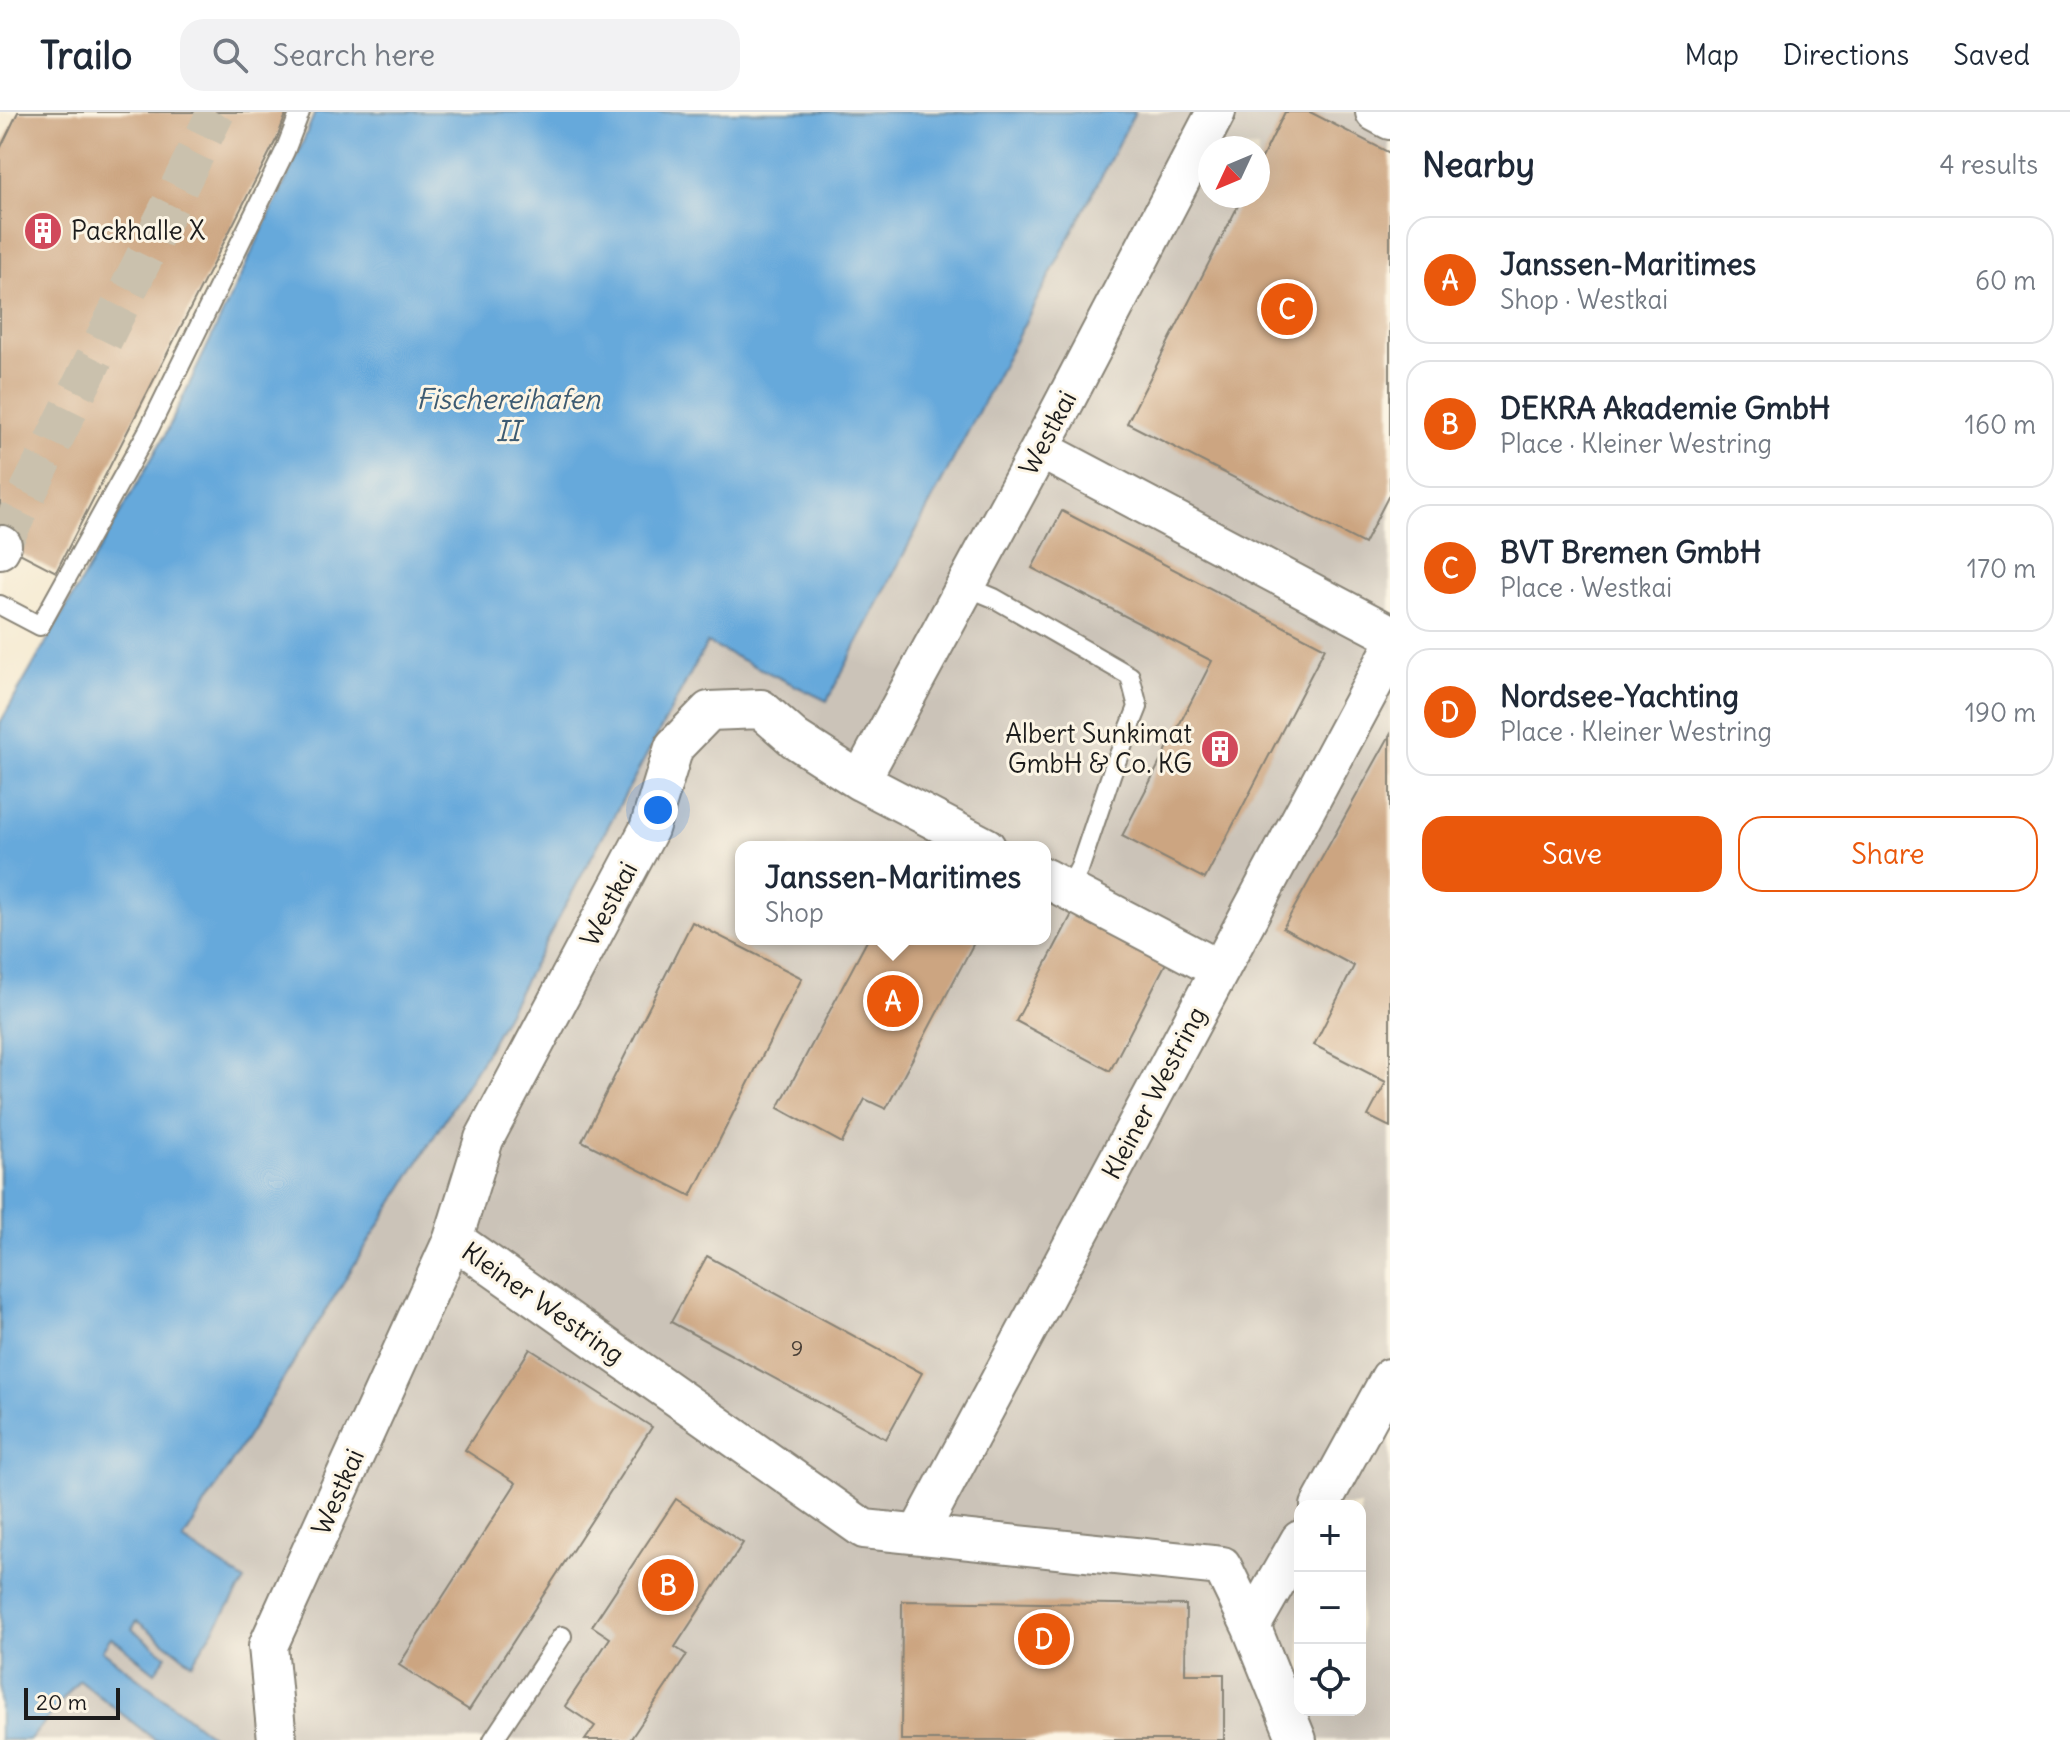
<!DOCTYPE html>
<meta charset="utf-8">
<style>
:root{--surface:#fff;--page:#f2f2f3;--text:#1f2937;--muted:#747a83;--line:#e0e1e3;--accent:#ea580c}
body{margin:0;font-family:Delius,sans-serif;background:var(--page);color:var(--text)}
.controls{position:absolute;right:24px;bottom:24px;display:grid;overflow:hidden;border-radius:16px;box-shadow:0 8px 32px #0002}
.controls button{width:72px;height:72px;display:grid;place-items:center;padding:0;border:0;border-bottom:2px solid var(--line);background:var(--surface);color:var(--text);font:40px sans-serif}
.compass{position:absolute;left:1198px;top:24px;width:72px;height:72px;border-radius:50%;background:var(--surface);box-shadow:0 8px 32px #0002;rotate:226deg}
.scale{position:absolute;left:24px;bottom:20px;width:96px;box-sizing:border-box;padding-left:8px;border:4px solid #1c1c1c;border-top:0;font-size:22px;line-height:28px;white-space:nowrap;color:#1c1c1c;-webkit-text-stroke:6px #fcf5e5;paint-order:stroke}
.you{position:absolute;left:658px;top:698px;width:28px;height:28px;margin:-20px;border:6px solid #fff;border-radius:50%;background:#1a73e8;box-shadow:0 0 0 12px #1a73e833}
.badge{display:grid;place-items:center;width:52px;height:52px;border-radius:50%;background:var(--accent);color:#fff;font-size:26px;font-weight:700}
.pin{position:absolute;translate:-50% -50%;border:4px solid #fff;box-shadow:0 2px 8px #0006}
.popup{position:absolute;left:735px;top:729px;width:316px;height:104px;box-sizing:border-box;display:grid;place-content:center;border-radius:16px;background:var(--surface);filter:drop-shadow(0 2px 6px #0005);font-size:26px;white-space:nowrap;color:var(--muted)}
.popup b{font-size:30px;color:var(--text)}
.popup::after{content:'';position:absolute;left:50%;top:100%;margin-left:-16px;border:16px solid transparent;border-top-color:var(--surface)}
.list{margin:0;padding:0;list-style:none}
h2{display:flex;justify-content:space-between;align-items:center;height:104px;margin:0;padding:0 32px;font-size:34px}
h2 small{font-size:26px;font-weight:400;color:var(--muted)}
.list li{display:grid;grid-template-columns:52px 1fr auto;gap:24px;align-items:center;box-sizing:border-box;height:128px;margin:0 16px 16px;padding:0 16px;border:2px solid var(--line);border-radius:24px}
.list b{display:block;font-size:30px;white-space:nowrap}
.list p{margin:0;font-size:26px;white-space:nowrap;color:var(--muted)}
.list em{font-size:26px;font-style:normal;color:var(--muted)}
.actions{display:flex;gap:16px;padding:24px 32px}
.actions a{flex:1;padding:18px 0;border:2px solid var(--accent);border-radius:24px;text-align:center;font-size:28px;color:var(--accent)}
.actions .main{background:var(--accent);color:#fff}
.icon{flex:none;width:44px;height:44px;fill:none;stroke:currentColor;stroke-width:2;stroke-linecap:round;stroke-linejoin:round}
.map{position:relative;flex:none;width:1390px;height:1628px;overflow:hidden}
header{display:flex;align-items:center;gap:48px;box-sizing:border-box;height:112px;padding:0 40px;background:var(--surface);border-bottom:2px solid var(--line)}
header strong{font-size:38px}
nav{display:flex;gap:44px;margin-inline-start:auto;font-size:28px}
.search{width:560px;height:72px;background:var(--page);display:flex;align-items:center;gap:20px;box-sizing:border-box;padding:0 28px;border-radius:24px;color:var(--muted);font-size:30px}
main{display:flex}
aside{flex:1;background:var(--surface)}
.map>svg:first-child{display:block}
.industrial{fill:#cbc3b8;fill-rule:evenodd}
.water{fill:#66a9db;stroke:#41627c;stroke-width:2}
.building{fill:#cca581}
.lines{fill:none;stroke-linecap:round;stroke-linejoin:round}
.street-tunnel{stroke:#cac1ad;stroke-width:38;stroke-dasharray:38 19;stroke-linecap:butt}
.lane-casing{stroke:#888376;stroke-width:22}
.street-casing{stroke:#888376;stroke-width:42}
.lane{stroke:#fff;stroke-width:18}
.street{stroke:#fff;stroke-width:38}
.labels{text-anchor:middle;stroke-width:6;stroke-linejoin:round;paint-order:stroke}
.number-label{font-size:22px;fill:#483e35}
.poi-label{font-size:26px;fill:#1c1c1c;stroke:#fcf5e5;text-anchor:start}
.street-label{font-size:26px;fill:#1c1c1c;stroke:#fcf5e5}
.water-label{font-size:28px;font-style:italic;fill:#3d5b72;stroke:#fcf5e5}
</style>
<header>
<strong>Trailo</strong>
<div class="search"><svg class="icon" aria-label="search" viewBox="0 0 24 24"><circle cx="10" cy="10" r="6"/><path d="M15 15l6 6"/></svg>Search here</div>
<nav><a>Map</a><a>Directions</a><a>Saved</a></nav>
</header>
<main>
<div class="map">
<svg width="1390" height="1628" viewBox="0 0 1390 1628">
<rect width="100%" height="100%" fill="#fcf5e5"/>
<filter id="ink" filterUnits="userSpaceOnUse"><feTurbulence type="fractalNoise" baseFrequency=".0125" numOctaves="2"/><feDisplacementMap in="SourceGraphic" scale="16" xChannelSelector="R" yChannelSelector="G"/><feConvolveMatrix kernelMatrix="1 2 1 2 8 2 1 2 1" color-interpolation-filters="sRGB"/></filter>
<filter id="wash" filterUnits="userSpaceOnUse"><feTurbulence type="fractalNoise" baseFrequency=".006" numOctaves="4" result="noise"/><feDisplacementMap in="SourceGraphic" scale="32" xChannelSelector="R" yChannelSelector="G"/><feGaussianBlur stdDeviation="1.8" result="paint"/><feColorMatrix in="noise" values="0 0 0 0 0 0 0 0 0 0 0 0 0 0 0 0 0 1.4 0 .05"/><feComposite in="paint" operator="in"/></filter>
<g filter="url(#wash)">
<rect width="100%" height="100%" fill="#f5ead1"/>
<!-- industrial -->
<path class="industrial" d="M1135 0H1390V1628H217L102 1538 111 1525 156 1559 131 1516 136 1509 193 1551 183 1428 483 946 707 530 827 589ZM1210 36H1258V84H1210ZM741 735H1045V827H741ZM1300 1394H1360V1598H1300Z
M78 1567 155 1628H30Z"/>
<!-- water -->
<path class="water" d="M315 0H1135L827 589 707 531 483 946 183 1428 245 1469 192 1551 137 1509 132 1517 167 1544 155 1560 111 1525 102 1538 217 1628H155L79 1568 30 1628H0V611L166 321 294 51Z"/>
<g id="blocks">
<!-- building -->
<path class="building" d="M18 0H287L277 26 56 460 0 431V37Z
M1285 0H1310L1390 41V381L1364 432 1127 311 1243 84H1258V54Z
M1062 399 1325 536 1205 767 1122 724 1212 549 1032 456Z
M1390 623V1015L1368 1004 1386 970 1314 933 1354 854 1283 816Z
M1072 802 1166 851 1110 959 1016 909Z
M692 810 802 866 691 1084 582 1029Z
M868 827H976L886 997 865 987 842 1031 778 996Z
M707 1144 922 1261 886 1327 671 1210Z
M530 1237 652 1315 469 1598 399 1553 516 1371 465 1338Z
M676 1387 743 1431 675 1535 687 1543 630 1628H585L595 1614 565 1594 610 1526 592 1514Z
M902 1489 1186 1493 1185 1562H1224V1628H901Z"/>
</g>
</g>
<g filter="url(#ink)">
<use href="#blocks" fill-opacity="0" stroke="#888376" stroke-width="2"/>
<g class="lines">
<!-- street-tunnel -->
<path class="street-tunnel" d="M2 433 216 0"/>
<defs>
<path id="lane" d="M965 474 994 486 1130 564 1138 595 1112 660 1080 755 1068 778
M0 493 40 514 149 317 285 39 300 0
M493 1628 562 1524"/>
<path id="street" d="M1375 0 1390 8
M1040 337 1390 522
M0 437 2 433
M860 669 986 735
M1045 766 1220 858
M453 1127 864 1417 1222 1454 1251 1514
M1320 1394 1390 1266
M918 1422 1390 540
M277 1628 268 1534 453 1127 484 1027 649 717 674 635 709 599 761 597 795 627 860 669 1040 337 1216 0
M1297 1628 1251 1514 1300 1428"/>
</defs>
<!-- lane casing -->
<use href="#lane" class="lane-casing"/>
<!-- street casing -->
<use href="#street" class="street-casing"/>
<!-- lane -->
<use href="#lane" class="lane"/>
<!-- street -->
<use href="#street" class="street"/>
</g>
</g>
<!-- icons -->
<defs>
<symbol id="building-disc" viewBox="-11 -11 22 22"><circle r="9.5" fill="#d1495b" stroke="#fcf5e5"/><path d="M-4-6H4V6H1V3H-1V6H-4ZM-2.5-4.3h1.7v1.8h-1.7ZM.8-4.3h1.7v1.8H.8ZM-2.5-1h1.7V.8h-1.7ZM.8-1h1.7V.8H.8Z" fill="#fff"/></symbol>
</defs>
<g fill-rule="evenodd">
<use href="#building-disc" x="21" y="97" width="44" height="44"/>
<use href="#building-disc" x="1198" y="615" width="44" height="44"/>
</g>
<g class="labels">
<!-- number labels -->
<g class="number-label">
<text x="797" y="1244">9</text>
</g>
<!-- poi labels -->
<g class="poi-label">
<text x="71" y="128">Packhalle X</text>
<text x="1192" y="631" text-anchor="end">Albert Sunkimat<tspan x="1192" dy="30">GmbH &amp; Co. KG</tspan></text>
</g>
<!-- street labels -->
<g class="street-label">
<text transform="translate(1048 321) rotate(-62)" y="9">Westkai</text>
<text transform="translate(609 792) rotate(-62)" y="9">Westkai</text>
<text transform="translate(1154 981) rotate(-62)" y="9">Kleiner Westring</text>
<text transform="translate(543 1191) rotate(35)" y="9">Kleiner Westring</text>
<text transform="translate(338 1380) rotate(-66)" y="9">Westkai</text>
</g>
<!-- water labels -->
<g class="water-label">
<text x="508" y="297">Fischereihafen<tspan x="508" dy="32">II</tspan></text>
</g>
</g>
</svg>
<div class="controls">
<button>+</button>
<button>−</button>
<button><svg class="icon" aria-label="locate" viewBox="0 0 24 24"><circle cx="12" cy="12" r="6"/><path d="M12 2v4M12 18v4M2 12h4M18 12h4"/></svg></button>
</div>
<svg class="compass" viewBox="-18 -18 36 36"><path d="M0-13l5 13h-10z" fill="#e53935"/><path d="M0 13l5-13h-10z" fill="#747a83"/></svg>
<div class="scale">20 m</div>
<div class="you"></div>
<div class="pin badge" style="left:893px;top:889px">A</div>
<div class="popup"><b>Janssen-Maritimes</b>Shop</div>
<div class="pin badge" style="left:668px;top:1473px">B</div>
<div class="pin badge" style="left:1287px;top:197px">C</div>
<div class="pin badge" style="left:1044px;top:1527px">D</div>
</div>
<aside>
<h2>Nearby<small>4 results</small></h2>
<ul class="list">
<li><span class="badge">A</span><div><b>Janssen-Maritimes</b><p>Shop · Westkai</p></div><em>60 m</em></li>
<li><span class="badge">B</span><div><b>DEKRA Akademie GmbH</b><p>Place · Kleiner Westring</p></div><em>160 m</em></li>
<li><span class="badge">C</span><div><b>BVT Bremen GmbH</b><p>Place · Westkai</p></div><em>170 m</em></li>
<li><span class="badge">D</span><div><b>Nordsee-Yachting</b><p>Place · Kleiner Westring</p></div><em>190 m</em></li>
</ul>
<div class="actions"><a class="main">Save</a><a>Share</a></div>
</aside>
</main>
